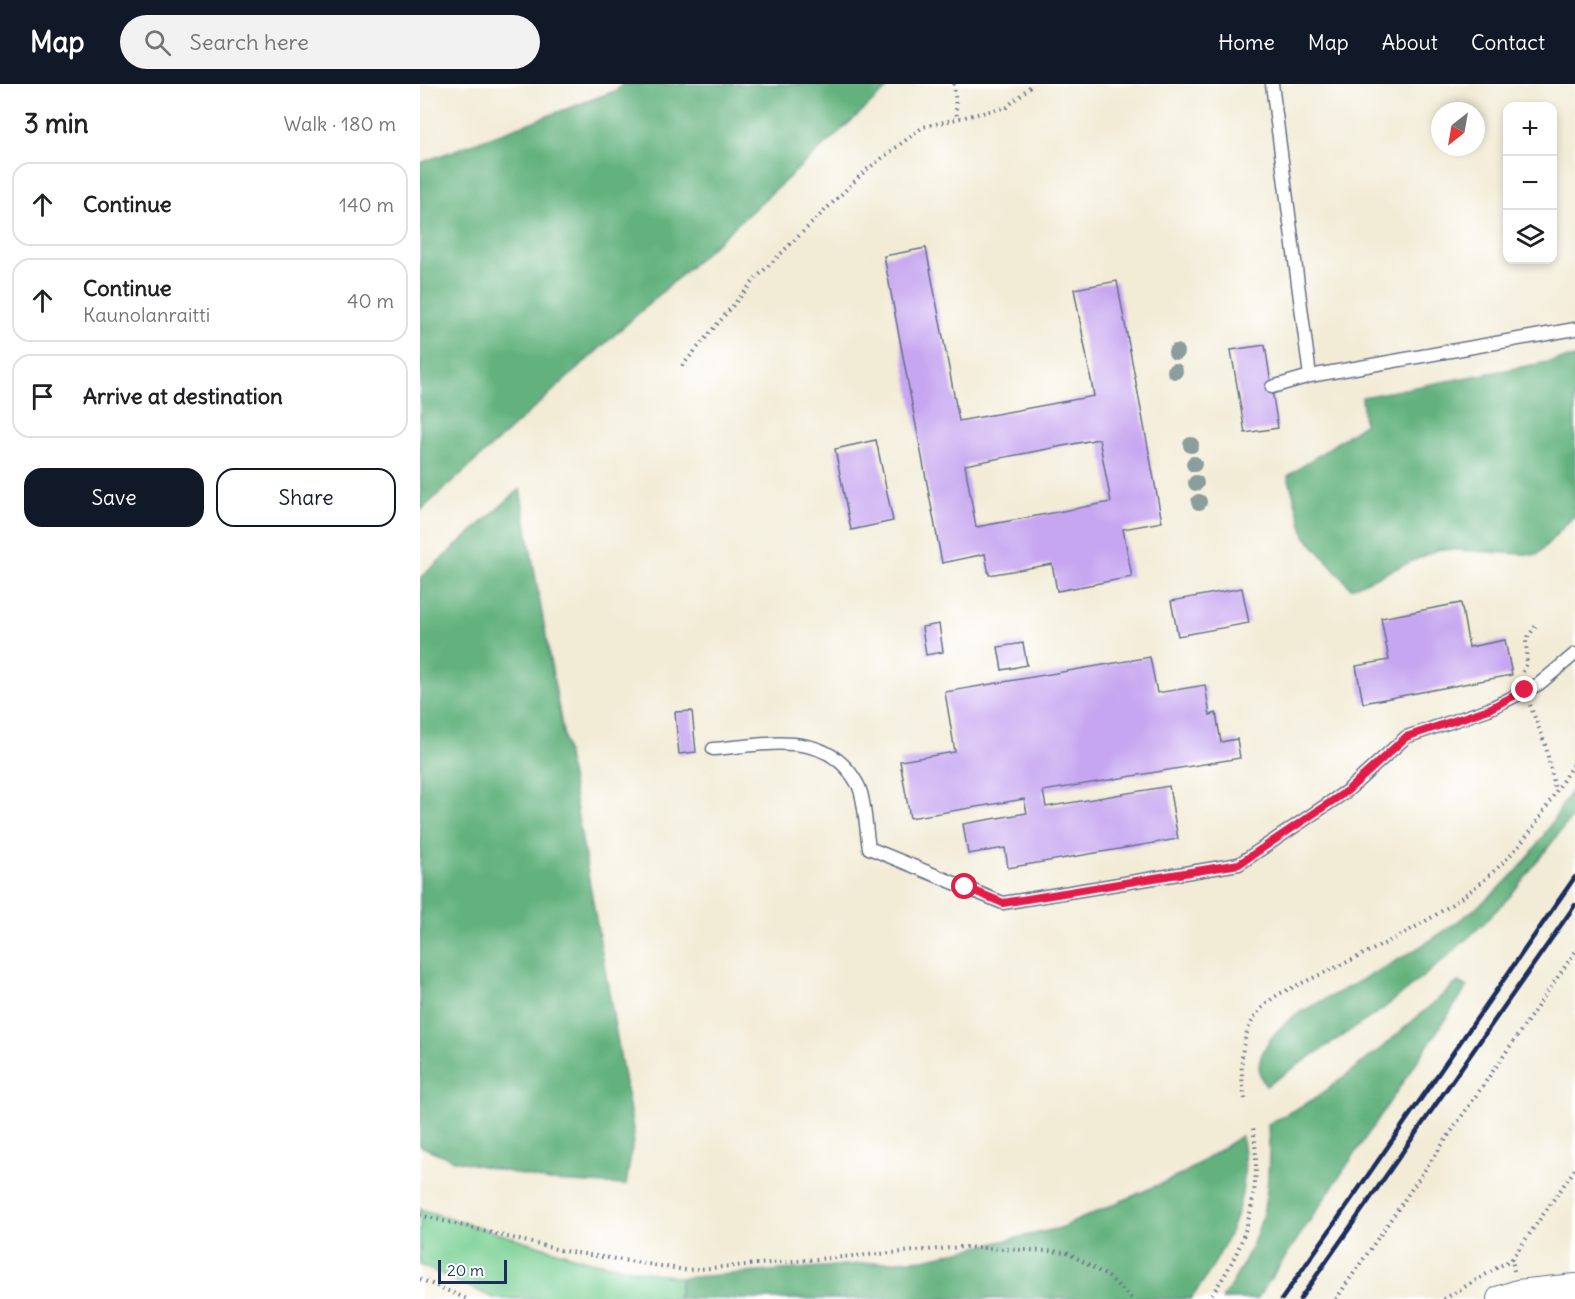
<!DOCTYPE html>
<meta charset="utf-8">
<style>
:root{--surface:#fff;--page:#f2f2f2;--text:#202124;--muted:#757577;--line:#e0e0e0;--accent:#111827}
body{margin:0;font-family:Delius,sans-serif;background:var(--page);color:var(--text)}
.controls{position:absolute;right:18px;top:18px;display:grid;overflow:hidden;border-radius:12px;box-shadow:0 3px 9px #0003}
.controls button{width:54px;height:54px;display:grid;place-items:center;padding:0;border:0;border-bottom:2px solid var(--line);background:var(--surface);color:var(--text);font:30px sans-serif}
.compass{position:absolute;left:1011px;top:18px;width:54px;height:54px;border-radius:50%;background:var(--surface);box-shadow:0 3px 9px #0003;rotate:211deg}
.scale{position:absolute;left:18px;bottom:15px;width:69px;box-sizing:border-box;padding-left:6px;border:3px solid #1b2f5e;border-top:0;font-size:16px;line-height:21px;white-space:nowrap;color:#1b2f5e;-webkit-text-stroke:4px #fff;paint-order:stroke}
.stop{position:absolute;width:18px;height:18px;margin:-14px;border:4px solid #e11d48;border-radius:50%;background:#fff}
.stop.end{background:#e11d48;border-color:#fff;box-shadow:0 2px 6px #0008}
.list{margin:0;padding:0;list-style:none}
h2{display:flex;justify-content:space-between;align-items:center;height:78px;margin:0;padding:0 24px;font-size:26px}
h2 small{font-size:20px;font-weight:400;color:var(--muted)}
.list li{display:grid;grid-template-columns:39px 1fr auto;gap:18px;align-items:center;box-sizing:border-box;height:84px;margin:0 12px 12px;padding:0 12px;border:2px solid var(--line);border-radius:18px}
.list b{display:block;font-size:22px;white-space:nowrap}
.list p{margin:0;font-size:20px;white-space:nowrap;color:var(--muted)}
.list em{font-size:20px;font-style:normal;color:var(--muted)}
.actions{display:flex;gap:12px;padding:18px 24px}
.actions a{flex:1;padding:14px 0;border:2px solid var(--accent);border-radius:18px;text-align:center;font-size:21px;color:var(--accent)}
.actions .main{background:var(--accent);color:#fff}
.icon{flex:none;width:33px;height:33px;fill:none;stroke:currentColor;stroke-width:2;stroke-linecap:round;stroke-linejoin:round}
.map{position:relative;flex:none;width:1155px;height:1215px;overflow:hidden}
header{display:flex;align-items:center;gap:36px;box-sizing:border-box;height:84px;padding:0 30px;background:var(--accent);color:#fff}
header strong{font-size:28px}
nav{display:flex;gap:33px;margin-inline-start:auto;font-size:21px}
.search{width:420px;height:54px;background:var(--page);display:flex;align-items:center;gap:15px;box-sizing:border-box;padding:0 21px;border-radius:33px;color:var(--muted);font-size:22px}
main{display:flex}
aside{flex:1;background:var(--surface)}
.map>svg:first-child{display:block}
.green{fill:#7ad094;stroke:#4a8079;stroke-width:1.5}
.forest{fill:#63b27e;stroke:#3f706e;stroke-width:1.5}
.building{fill:#c6a6f0;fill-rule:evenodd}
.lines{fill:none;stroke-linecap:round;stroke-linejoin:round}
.lane-casing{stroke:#667188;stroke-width:15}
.street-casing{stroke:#667188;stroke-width:28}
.path{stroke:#667188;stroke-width:4;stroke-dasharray:1.5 4.5;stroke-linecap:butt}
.lane{stroke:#fff;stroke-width:12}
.street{stroke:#fff;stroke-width:26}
.rail{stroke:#1b2f5e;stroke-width:4.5}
.tree{fill:#8c9e9c}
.route{stroke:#e11d48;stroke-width:8}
</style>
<header>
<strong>Map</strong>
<div class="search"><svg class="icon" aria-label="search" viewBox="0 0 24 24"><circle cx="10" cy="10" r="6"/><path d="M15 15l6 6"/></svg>Search here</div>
<nav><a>Home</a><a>Map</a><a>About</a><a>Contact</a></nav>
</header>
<main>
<aside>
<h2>3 min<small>Walk · 180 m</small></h2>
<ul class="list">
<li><svg class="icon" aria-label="ahead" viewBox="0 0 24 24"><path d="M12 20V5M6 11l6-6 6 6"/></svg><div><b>Continue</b></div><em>140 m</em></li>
<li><svg class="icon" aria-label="ahead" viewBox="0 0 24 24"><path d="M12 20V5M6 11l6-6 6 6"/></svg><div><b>Continue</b><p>Kaunolanraitti</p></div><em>40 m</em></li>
<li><svg class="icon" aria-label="arrive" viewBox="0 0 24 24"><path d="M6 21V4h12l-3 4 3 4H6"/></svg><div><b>Arrive at destination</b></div></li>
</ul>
<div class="actions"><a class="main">Save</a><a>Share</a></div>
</aside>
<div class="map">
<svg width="1155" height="1215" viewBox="0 0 1155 1215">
<rect width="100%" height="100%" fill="#fff"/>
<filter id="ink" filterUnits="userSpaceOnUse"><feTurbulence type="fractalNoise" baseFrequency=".0167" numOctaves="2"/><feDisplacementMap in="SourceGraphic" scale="12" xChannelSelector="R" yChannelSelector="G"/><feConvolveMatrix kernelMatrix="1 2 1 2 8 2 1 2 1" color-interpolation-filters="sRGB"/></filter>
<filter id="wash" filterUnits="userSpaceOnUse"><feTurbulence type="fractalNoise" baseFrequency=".008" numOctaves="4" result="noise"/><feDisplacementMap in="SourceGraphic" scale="24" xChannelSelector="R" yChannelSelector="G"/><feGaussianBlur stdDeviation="1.35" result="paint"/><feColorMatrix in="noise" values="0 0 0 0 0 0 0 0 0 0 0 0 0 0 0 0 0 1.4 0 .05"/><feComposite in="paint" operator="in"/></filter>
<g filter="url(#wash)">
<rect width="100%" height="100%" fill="#f2ebd5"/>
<!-- green -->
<path class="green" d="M0 1125 169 1177 261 1194 258 1215H76L0 1181Z"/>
<!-- forest -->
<path class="forest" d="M203 0H472L0 427V79L195 7Z
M1155 273V431L1117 471 1020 465 931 504 885 452 868 392 944 340 942 313Z
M100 405 214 1050 206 1101 130 1097 34 1076 0 1062V494Z
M1155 701V729L1090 812 1062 841 1020 879 963 925 846 1002C826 977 855 946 875 931 951 891 1031 853 1093 791 1117 766 1136 731 1155 701Z
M1038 898 1047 903 837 1215H802C844 1152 852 1115 848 1040L896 1014 960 965Z
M821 1052C835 1111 805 1168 771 1215H258L261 1194 504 1175 640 1144 763 1090Z"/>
<g id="blocks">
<!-- building -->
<path class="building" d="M506 164 539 337 674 312 654 205 697 197 742 438 703 445 712 493 637 507 632 480 569 491 565 470 522 479 464 172ZM679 355 691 418 556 443 545 381Z
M845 261 858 344 825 349 811 266Z
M456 356 473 437 431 446 415 365Z
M822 504 829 539 758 552 751 517Z
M1041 519 1049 563 1085 556 1092 591 943 619 936 582 969 576 961 534Z
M519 540 523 568 506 571 502 543Z
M603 559 607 581 582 586 578 563Z
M730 573 737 609 785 601 790 631 796 629 801 658 817 655 820 674 623 707 626 723 749 702 758 755 588 784 585 764 548 770 543 740 607 729 604 715 490 734 480 677 535 668 525 608Z
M272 627 276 668 259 670 255 628Z"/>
</g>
</g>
<g filter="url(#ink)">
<use href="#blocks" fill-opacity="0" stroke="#667188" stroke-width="1.5"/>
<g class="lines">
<defs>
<path id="lane" d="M852 0 890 292
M852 303 890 292 1155 245
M293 665C346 661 408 644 438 701 445 714 446 748 449 764L583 819 819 780 927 707 986 653 1069 625 1119 600 1155 570"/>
<path id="street" d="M1080 1215 1098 1209 1155 1203"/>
</defs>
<!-- lane casing -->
<use href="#lane" class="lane-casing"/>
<!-- street casing -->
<use href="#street" class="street-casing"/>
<!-- path -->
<path class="path" d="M534 0 537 35
M262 282 337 193 445 87 503 43 587 23 613 0
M1103 588 1107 579 1106 556 1117 540
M1110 621 1126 663 1135 706
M825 1015C817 973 821 930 863 908 945 869 1034 834 1096 765 1119 739 1136 706 1155 677
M0 1131 144 1167 266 1186 543 1163 647 1168 690 1194 712 1215
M1094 1187 1092 1175 1155 1085
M0 1195 47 1215
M788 1215C827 1166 843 1105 833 1043
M916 1215 1155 868
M1024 1215 1092 1175"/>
<!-- lane -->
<use href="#lane" class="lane"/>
<!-- street -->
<use href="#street" class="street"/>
<!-- rail -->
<path class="rail" d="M862 1215 1155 793
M880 1215 1155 821"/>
</g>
<!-- trees -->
<g class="tree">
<circle cx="756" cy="268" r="8"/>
<circle cx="755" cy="287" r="8"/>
<circle cx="771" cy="361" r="8"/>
<circle cx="774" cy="380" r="8"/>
<circle cx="776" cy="399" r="8"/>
<circle cx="779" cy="418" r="8"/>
</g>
</g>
<g class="lines" filter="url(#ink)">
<!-- route -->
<path class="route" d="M545 803 583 819 819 780 927 707 986 653 1069 625 1105 606"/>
</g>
</svg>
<div class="controls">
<button>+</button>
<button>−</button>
<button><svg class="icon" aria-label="layers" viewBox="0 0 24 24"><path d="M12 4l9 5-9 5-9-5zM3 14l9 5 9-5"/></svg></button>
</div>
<svg class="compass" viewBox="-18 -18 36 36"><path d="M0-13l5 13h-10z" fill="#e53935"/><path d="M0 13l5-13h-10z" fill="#757577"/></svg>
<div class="scale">20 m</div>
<div class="stop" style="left:545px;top:803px"></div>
<div class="stop end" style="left:1105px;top:606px"></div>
</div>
</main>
